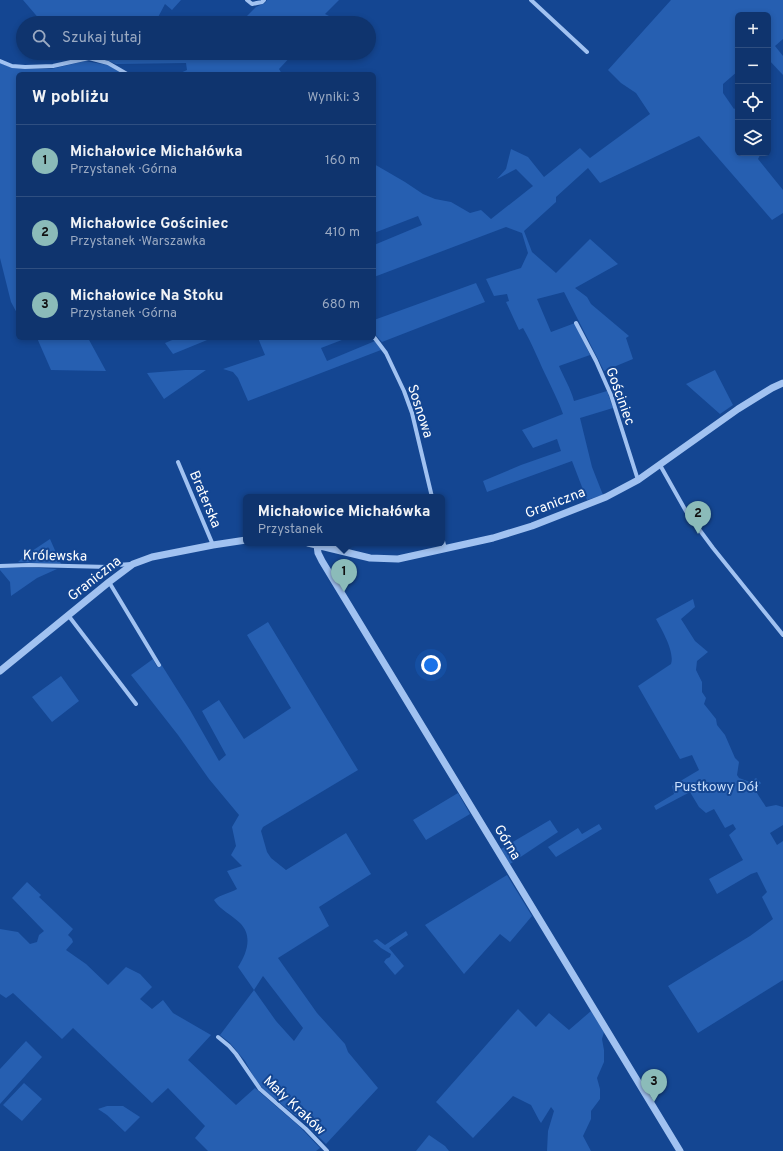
<!DOCTYPE html>
<html lang="pl">
<meta charset="utf-8">
<style>
:root{--surface:#0f346e;--page:#183c73;--text:#f1f3f6;--muted:#9baac2;--line:#2f4f81;--accent:#8bbbb9}
body{margin:0;font-family:Overpass,sans-serif;background:var(--page);color:var(--text)}
.controls{position:absolute;right:12px;top:12px;display:grid;overflow:hidden;border-radius:6px;box-shadow:0 2px 6px #0003}
.controls button{width:36px;height:36px;display:grid;place-items:center;padding:0;border:0;border-bottom:1px solid var(--line);background:var(--surface);color:var(--text);font:20px sans-serif}
.you{position:absolute;left:431px;top:665px;width:14px;height:14px;margin:-10px;border:3px solid #fff;border-radius:50%;background:#1a73e8;box-shadow:0 0 0 6px #1a73e833}
.badge{display:grid;place-items:center;width:26px;height:26px;border-radius:50%;background:var(--accent);color:#111;font-size:13px;font-weight:700}
.pin{position:absolute;translate:-50% -33px;filter:drop-shadow(0 1px 2px #0008)}
.pin::after{content:'';position:absolute;top:21px;width:14px;height:12px;background:inherit;clip-path:polygon(0 0,100% 0,50% 100%)}
.popup{position:absolute;left:243px;top:494px;width:202px;height:52px;box-sizing:border-box;display:grid;place-content:center;border-radius:6px;background:var(--surface);filter:drop-shadow(0 1px 3px #0005);font-size:13px;white-space:nowrap;color:var(--muted)}
.popup b{font-size:15px;color:var(--text)}
.popup::after{content:'';position:absolute;left:50%;top:100%;margin-left:-8px;border:8px solid transparent;border-top-color:var(--surface)}
.list{margin:0;padding:0;list-style:none}
h2{display:flex;justify-content:space-between;align-items:center;height:52px;margin:0;padding:0 16px;font-size:17px}
h2 small{font-size:13px;font-weight:400;color:var(--muted)}
.list li{display:grid;grid-template-columns:26px 1fr auto;gap:12px;align-items:center;box-sizing:border-box;height:72px;padding:0 16px;border-top:1px solid var(--line)}
.list b{display:block;font-size:15px;white-space:nowrap}
.list p{margin:0;font-size:13px;white-space:nowrap;color:var(--muted)}
.list em{font-size:13px;font-style:normal;color:var(--muted)}
.icon{flex:none;width:22px;height:22px;fill:none;stroke:currentColor;stroke-width:2;stroke-linecap:round;stroke-linejoin:round}
.map{position:relative;flex:none;width:783px;height:1151px;overflow:hidden}
.search{position:absolute;background:var(--surface);box-shadow:0 2px 6px #0003;left:16px;top:16px;width:360px;height:44px;display:flex;align-items:center;gap:10px;box-sizing:border-box;padding:0 14px;border-radius:22px;color:var(--muted);font-size:15px}
.panel{position:absolute;background:var(--surface);box-shadow:0 2px 6px #0003;left:16px;top:72px;width:360px;height:268px;border-radius:6px}
.map>svg:first-child{display:block}
.green{fill:#265fb1;fill-rule:evenodd}
.lines{fill:none;stroke-linecap:round;stroke-linejoin:round}
.minor{stroke:#a1c2f1;stroke-width:4}
.tertiary{stroke:#a1c2f1;stroke-width:7}
.labels{text-anchor:middle;stroke-width:4;stroke-linejoin:round;paint-order:stroke}
.street-label{font-size:14px;fill:#fff;stroke:#144692}
.park-label{font-size:14px;fill:#c8defc;stroke:#144692}
</style>
<div class="map">
<svg width="783" height="1151" viewBox="0 0 783 1151">
<rect width="100%" height="100%" fill="#144692"/>
<!-- green -->
<path class="green" d="M23 0H181L172 10 165 4 155 23H76L71 21H41Z
M267 0H339L325 14 329 16 322 23H240L256 7 265 3Z
M671 0H783V39L775 46 783 56V75L768 59V15H738V71L723 84V93L734 109 738 106V153H759L760 155 758 159 783 190V213L772 220 699 136 600 183 588 168 556 197V202L524 231 532 252 556 273 590 239 618 264 575 288 587 297 591 304 629 336 626 338 633 359 604 371 564 292 537 299 551 332 575 323 590 355 559 366C564 378 571 389 574 401L607 391 613 408 580 418 592 467 603 495 587 500 572 461 487 492 483 481 521 465 561 451 557 439 533 448 522 430 563 414C559 402 553 391 548 380 539 362 533 345 523 328L519 330 506 302 509 301 507 294 494 296 486 279 521 268 528 253 522 233 506 227 374 277V245L422 225 418 216 374 233V164L405 182 423 194 435 199 451 202 470 213 481 210 491 219 533 186 516 169 497 179 506 169 511 149 528 157 544 177 580 148 590 158 650 114 636 93 621 83 608 70Z
M93 53H294L279 69 282 74H178L187 70 186 63 116 64 92 54Z
M85 61 108 65 123 74H18V315L11 302 0 258V63L13 68 51 69Z
M476 283 485 302 382 342 374 333V320Z
M37 338H88L106 371 51 370Z
M177 338H212L173 354 165 343Z
M258 338H347L321 348 327 361 375 341 381 350 248 401 238 378 233 372 223 369 265 355Z
M185 370H206L164 399 147 373Z
M715 370 733 405 720 414 686 384Z
M50 539 61 564 18 562 26 555Z
M0 567 41 568 57 569 37 578 11 596 10 582 0 570Z
M693 599 695 607 681 619 695 641 708 652 697 661 696 670 702 682V692L706 698 704 704 716 719 717 725 725 735 735 758 739 762 737 775 739 778 750 782 756 778 761 783 755 790 766 807 776 805 783 807V825L770 833 777 845 783 841V980L698 1033 668 986 750 936 773 919 762 897 767 892 757 872 751 874 717 894 709 879 743 860 729 835 736 829 733 824 725 828 714 809 706 813 699 807 690 792 656 810 654 806 674 794 672 786 699 770 692 755 680 759 638 686 671 664C675 652 662 630 656 619Z
M268 622 358 770 263 827 261 831 267 852 271 858 286 870 346 833 371 874 319 907 329 926 278 958 317 1013 345 1044 348 1052 378 1088 326 1144 305 1123 265 1091 255 1079 245 1061 230 1043 220 1035 254 990 238 967C247 953 253 936 240 923 232 915 220 910 214 900 219 895 230 893 237 889L227 871 242 866 231 855 236 846 232 827 239 815 209 779 178 735 131 675 153 659 157 667 161 664 190 710 219 761 226 755 202 711 219 700 244 739 291 708 247 635ZM263 976 303 1028 294 1041 276 1021 254 990Z
M61 676 79 701 52 722 32 697Z
M458 793 470 814 426 840 413 820Z
M550 820 558 832 510 864 501 849Z
M599 824 602 829 556 857 548 847 578 828 582 834Z
M507 875 532 916 510 942 500 934 464 974 425 925Z
M27 882 41 895 39 897 73 929 68 935 72 939 73 942 66 950 86 964 108 985 126 967 140 974 152 987 140 999 152 1009 163 1000 173 1013 211 1035 188 1060 236 1105 255 1088 299 1126 320 1148 316 1151H208L195 1138 205 1126 168 1088 152 1103 73 1028 62 1039 13 993 6 998 0 994V929L18 932 30 944 37 942 39 935 44 931 12 898Z
M406 931 408 935 389 948 404 966 395 975 384 962 386 959 390 957 391 954 381 948 373 941 377 939 385 945Z
M518 1009 536 1027 549 1013 569 1030 591 1011 604 1032 602 1039 604 1050V1062L597 1078 600 1089V1099L591 1111V1119L583 1136 591 1151H547L548 1131 554 1111 551 1107 541 1123 539 1120 531 1105 513 1096 473 1138 436 1102Z
M26 1041 42 1057 0 1104V1069Z
M24 1083 42 1099 22 1121 3 1105Z
M107 1106H123L140 1117 125 1132 107 1115 98 1109Z
M429 1135 445 1146 449 1151H416Z"/>
<g class="lines">
<!-- minor -->
<path class="minor" d="M247 0 252 4 262 2 264 0
M531 0 587 52
M0 61 12 66 25 67 53 66 89 58 108 63 127 74
M576 323 596 361 611 395 638 480
M374 337 386 353 404 391 412 413 432 497
M178 462 213 545
M660 465 687 513 713 548 783 635
M442 537 445 549
M0 566 29 565 108 567 118 565 131 564
M109 582 159 665
M68 615 136 704
M218 1037 229 1046 236 1054 260 1089 306 1129 327 1151"/>
<!-- tertiary -->
<path class="tertiary" d="M308 543 370 558 398 559 493 538 532 526 606 497 638 480 738 409 772 388 783 383
M317 545 318 553 322 561 680 1151
M0 671 109 582 133 564 152 557 213 545 246 540"/>
</g>
<g class="labels">
<!-- street labels -->
<g class="street-label">
<text transform="translate(621 396) rotate(70)" y="5">Gościniec</text>
<text transform="translate(421 411) rotate(72)" y="5">Sosnowa</text>
<text transform="translate(206 499) rotate(67)" y="5">Braterska</text>
<text transform="translate(555 502) rotate(-21)" y="5">Graniczna</text>
<text transform="translate(55 555) rotate(1)" y="5">Królewska</text>
<text transform="translate(94 578) rotate(-38)" y="5">Graniczna</text>
<text transform="translate(508 842) rotate(59)" y="5">Górna</text>
<text transform="translate(295 1105) rotate(43)" y="5">Mały Kraków</text>
</g>
<!-- park labels -->
<g class="park-label">
<text x="716" y="791">Pustkowy Dół</text>
</g>
</g>
</svg>
<div class="controls">
<button>+</button>
<button>−</button>
<button><svg class="icon" aria-label="locate" viewBox="0 0 24 24"><circle cx="12" cy="12" r="6"/><path d="M12 2v4M12 18v4M2 12h4M18 12h4"/></svg></button>
<button><svg class="icon" aria-label="layers" viewBox="0 0 24 24"><path d="M12 4l9 5-9 5-9-5zM3 14l9 5 9-5"/></svg></button>
</div>
<div class="you"></div>
<div class="pin badge" style="left:344px;top:592px">1</div>
<div class="popup"><b>Michałowice Michałówka</b>Przystanek</div>
<div class="pin badge" style="left:698px;top:534px">2</div>
<div class="pin badge" style="left:654px;top:1102px">3</div>
<div class="search"><svg class="icon" aria-label="search" viewBox="0 0 24 24"><circle cx="10" cy="10" r="6"/><path d="M15 15l6 6"/></svg>Szukaj tutaj</div>
<section class="panel">
<h2>W pobliżu<small>Wyniki: 3</small></h2>
<ul class="list">
<li><span class="badge">1</span><div><b>Michałowice Michałówka</b><p>Przystanek · Górna</p></div><em>160 m</em></li>
<li><span class="badge">2</span><div><b>Michałowice Gościniec</b><p>Przystanek · Warszawka</p></div><em>410 m</em></li>
<li><span class="badge">3</span><div><b>Michałowice Na Stoku</b><p>Przystanek · Górna</p></div><em>680 m</em></li>
</ul>
</section>
</div>
